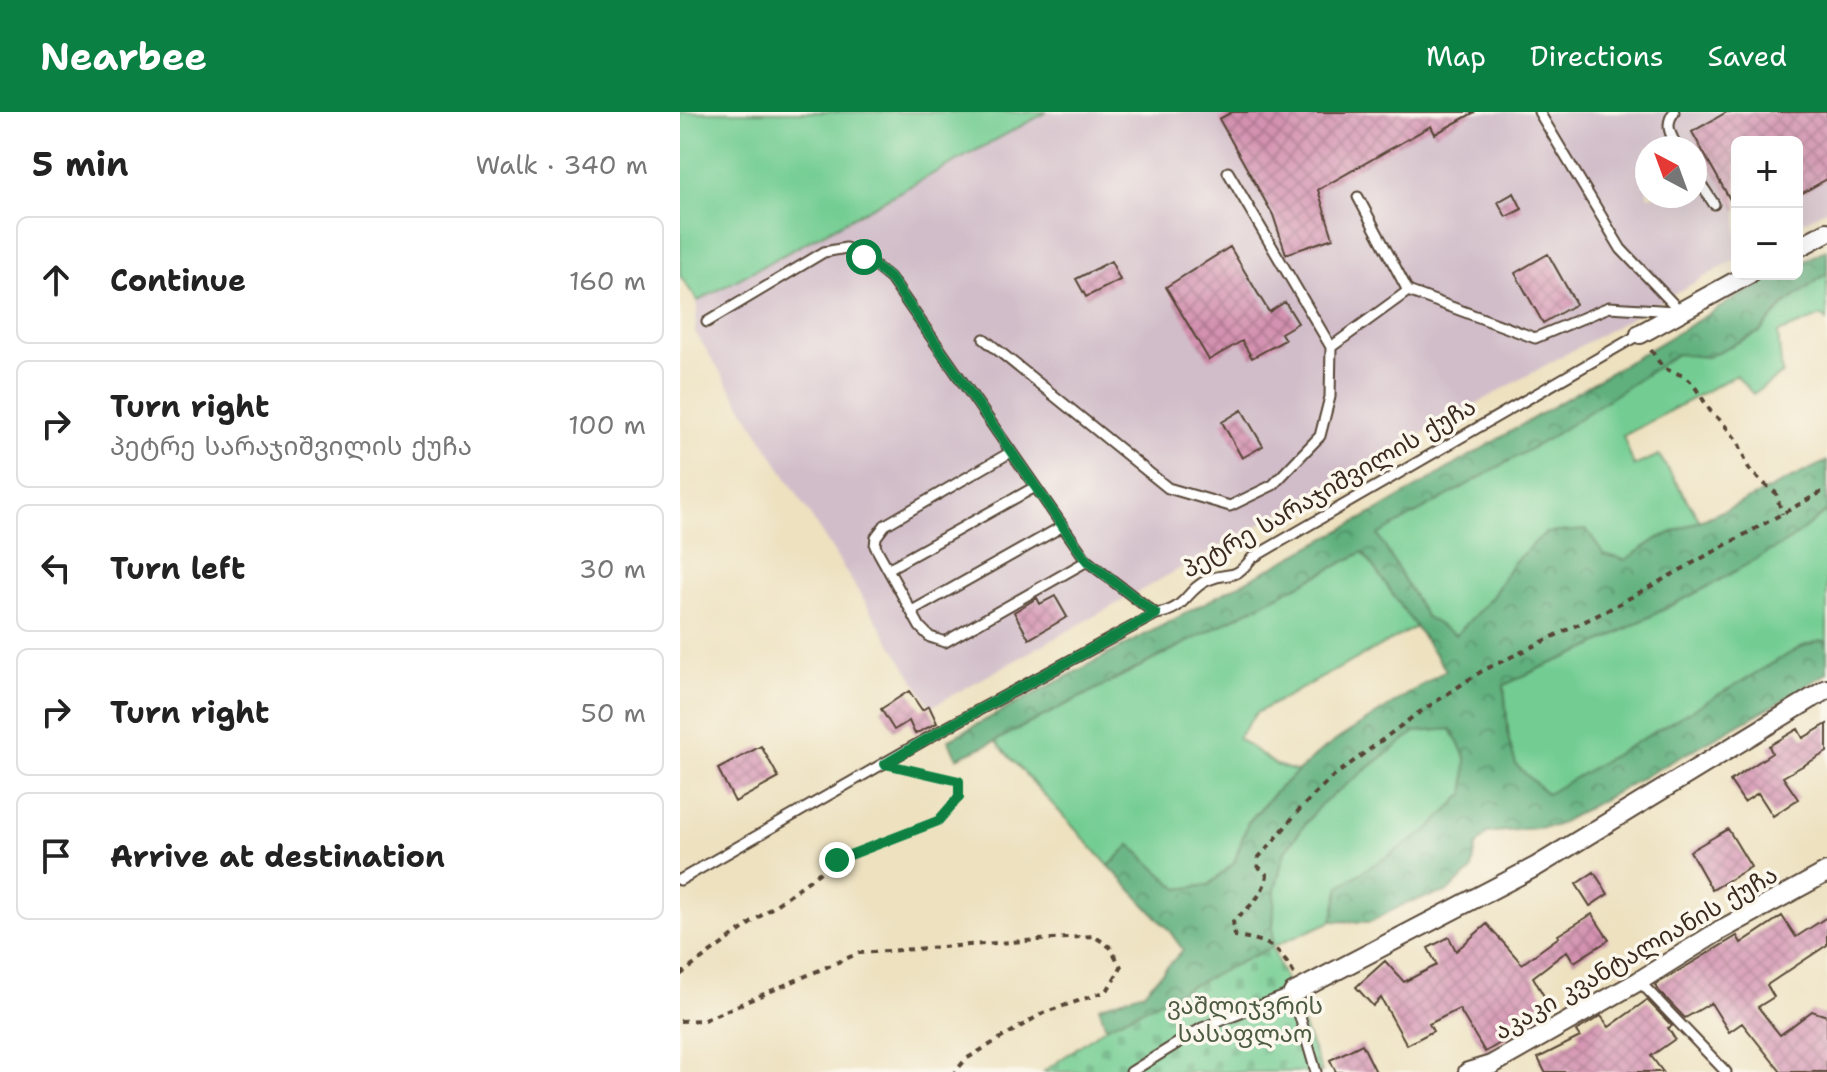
<!DOCTYPE html>
<meta charset="utf-8">
<style>
:root{--surface:#fff;--page:#f2f2f2;--text:#222;--muted:#767676;--line:#e0e0e0;--accent:#0b8043}
body{margin:0;font-family:"Shantell Sans","Noto Sans Georgian",sans-serif;background:var(--page);color:var(--text)}
.controls{position:absolute;right:24px;top:24px;display:grid;overflow:hidden;border-radius:12px;box-shadow:0 8px 32px #0002}
.controls button{width:72px;height:72px;display:grid;place-items:center;padding:0;border:0;border-bottom:2px solid var(--line);background:var(--surface);color:var(--text);font:40px sans-serif}
.compass{position:absolute;left:955px;top:24px;width:72px;height:72px;border-radius:50%;background:var(--surface);box-shadow:0 8px 32px #0002;rotate:319deg}
.stop{position:absolute;width:24px;height:24px;margin:-18px;border:6px solid #0b8043;border-radius:50%;background:#fff}
.stop.end{background:#0b8043;border-color:#fff;box-shadow:0 2px 8px #0008}
.list{margin:0;padding:0;list-style:none}
h2{display:flex;justify-content:space-between;align-items:center;height:104px;margin:0;padding:0 32px;font-size:34px}
h2 small{font-size:26px;font-weight:400;color:var(--muted)}
.list li{display:grid;grid-template-columns:52px 1fr auto;gap:24px;align-items:center;box-sizing:border-box;height:128px;margin:0 16px 16px;padding:0 16px;border:2px solid var(--line);border-radius:12px}
.list b{display:block;font-size:30px;white-space:nowrap}
.list p{margin:0;font-size:26px;white-space:nowrap;color:var(--muted)}
.list em{font-size:26px;font-style:normal;color:var(--muted)}
.icon{flex:none;width:44px;height:44px;fill:none;stroke:currentColor;stroke-width:2;stroke-linecap:round;stroke-linejoin:round}
.map{position:relative;flex:none;width:1147px;height:960px;overflow:hidden}
header{display:flex;align-items:center;gap:48px;box-sizing:border-box;height:112px;padding:0 40px;background:var(--accent);color:#fff}
header strong{font-size:38px}
nav{display:flex;gap:44px;margin-inline-start:auto;font-size:28px}
main{display:flex}
aside{flex:1;background:var(--surface)}
.map>svg:first-child{display:block}
.industrial{fill:#d1bdc9;fill-rule:evenodd}
.green{fill:#73cd93;stroke:#577c58;stroke-width:2}
.forest{fill:url(#forest-crowns);stroke:#4c6d4e;stroke-width:2}
.cemetery{fill:url(#cemetery-stones);stroke:#577c58;stroke-width:2}
.building{fill:url(#building-cross-hatch)}
.lines{fill:none;stroke-linecap:round;stroke-linejoin:round}
.lane-casing{stroke:#564536;stroke-width:13}
.street-casing{stroke:#564536;stroke-width:22}
.path{stroke:#564536;stroke-width:4;stroke-dasharray:6 6;stroke-linecap:butt}
.lane{stroke:#fff;stroke-width:9}
.street{stroke:#fff;stroke-width:18}
.route{stroke:#0b8043;stroke-width:10}
.labels{text-anchor:middle;stroke-width:7;stroke-linejoin:round;paint-order:stroke}
.street-label{font-size:24px;fill:#3b2a1e;stroke:#fbf7ec}
.park-label{font-size:24px;fill:#4c5b41;stroke:#fbf7ec}
</style>
<header>
<strong>Nearbee</strong>
<nav><a>Map</a><a>Directions</a><a>Saved</a></nav>
</header>
<main>
<aside>
<h2>5 min<small>Walk · 340 m</small></h2>
<ul class="list">
<li><svg class="icon" aria-label="ahead" viewBox="0 0 24 24"><path d="M12 20V5M6 11l6-6 6 6"/></svg><div><b>Continue</b></div><em>160 m</em></li>
<li><svg class="icon" aria-label="right" viewBox="0 0 24 24"><path d="M7 20v-9h11M14 6l5 5-5 5"/></svg><div><b>Turn right</b><p>პეტრე სარაჯიშვილის ქუჩა</p></div><em>100 m</em></li>
<li><svg class="icon" aria-label="left" viewBox="0 0 24 24"><path d="M17 20v-9H6M10 6l-5 5 5 5"/></svg><div><b>Turn left</b></div><em>30 m</em></li>
<li><svg class="icon" aria-label="right" viewBox="0 0 24 24"><path d="M7 20v-9h11M14 6l5 5-5 5"/></svg><div><b>Turn right</b></div><em>50 m</em></li>
<li><svg class="icon" aria-label="arrive" viewBox="0 0 24 24"><path d="M6 21V4h12l-3 4 3 4H6"/></svg><div><b>Arrive at destination</b></div></li>
</ul>
</aside>
<div class="map">
<svg width="1147" height="960" viewBox="0 0 1147 960">
<defs>
<pattern id="forest-crowns" width="20" height="18" patternUnits="userSpaceOnUse" patternTransform="scale(2)"><rect width="20" height="18" fill="#5eb07d"/><path d="M2 6a3 3 0 1 1 6 0M12 15a3 3 0 1 1 6 0" fill="none" stroke="#4f8f66"/></pattern>
<pattern id="cemetery-stones" width="16" height="16" patternUnits="userSpaceOnUse" patternTransform="scale(2)"><rect width="16" height="16" fill="#73cd93"/><path d="M2 7V4a2 2 0 0 1 4 0v3zM10 15v-3a2 2 0 0 1 4 0v3z" fill="#64b07e"/></pattern>
<pattern id="building-cross-hatch" width="8" height="8" patternUnits="userSpaceOnUse" patternTransform="scale(2)"><rect width="8" height="8" fill="#d492b1"/><path d="M0 0l8 8M0 8l8-8" fill="none" stroke="#ad778f"/></pattern>
</defs>
<rect width="100%" height="100%" fill="#fbf7ec"/>
<filter id="ink" filterUnits="userSpaceOnUse"><feTurbulence type="fractalNoise" baseFrequency=".0125" numOctaves="2"/><feDisplacementMap in="SourceGraphic" scale="16" xChannelSelector="R" yChannelSelector="G"/><feConvolveMatrix kernelMatrix="1 2 1 2 8 2 1 2 1" color-interpolation-filters="sRGB"/></filter>
<filter id="wash" filterUnits="userSpaceOnUse"><feTurbulence type="fractalNoise" baseFrequency=".006" numOctaves="4" result="noise"/><feDisplacementMap in="SourceGraphic" scale="32" xChannelSelector="R" yChannelSelector="G"/><feGaussianBlur stdDeviation="1.8" result="paint"/><feColorMatrix in="noise" values="0 0 0 0 0 0 0 0 0 0 0 0 0 0 0 0 0 1.4 0 .05"/><feComposite in="paint" operator="in"/></filter>
<g filter="url(#wash)">
<rect width="100%" height="100%" fill="#ede1c0"/>
<!-- industrial -->
<path class="industrial" d="M367 0H1147V97L1117 113V30H1057V147L251 595 15 220 18 189ZM967 36H1015V84H967Z"/>
<!-- green -->
<path class="green" d="M0 0H367L18 189 0 164Z
M1147 161V209L1142 204 1098 221 1102 262 1073 282 1056 263 943 324 954 354 979 343 1020 409 979 426 945 448 924 442 833 451 812 485 776 523 746 506 697 423 868 327 997 241 1027 245 1080 220 1104 193Z
M1147 399V530L1141 528 1121 535 867 683 836 653 829 629 824 573 860 556 907 537 1027 475 1109 428Z
M683 440 736 515 576 601 558 626 596 653 618 660 598 677 568 710 554 751 529 773 498 777 450 734 429 754 315 629Z
M771 617 786 646 785 681 747 719 660 774 652 809 592 835 595 777 605 739 640 693 735 620Z"/>
<!-- forest -->
<path class="forest" d="M1147 137V161L1104 193 1080 220 1027 245 997 242 868 327 698 423 746 505 776 523 812 485 833 451 865 421 907 418 924 442 945 448 979 426 1050 396 1147 349V399L1110 428 1027 475 907 537 860 556 824 573 829 629 836 653 867 682 1121 535 1141 528 1147 530V561L1103 588 875 714 807 721 796 735 792 758 767 780 728 790 690 810 652 809 660 774 747 719 785 681 786 646 771 617 735 620 640 693 605 739 595 777 592 835 426 915 419 895 464 880 503 838 488 817 429 754 450 733 498 777 529 773 554 751 568 711 598 677 640 640 661 625 766 558 683 440 315 629 277 646 268 628 697 399 1059 184 1100 162H1117V153Z"/>
<!-- cemetery -->
<path class="cemetery" d="M592 835 642 960H363L426 915Z"/>
<g id="blocks">
<!-- building -->
<path class="building" d="M552 0H795L755 22 751 14 638 78 653 126 606 142 593 103 539 7Z
M1047 0H1147V67L1117 84V30H1057V100L1012 20Z
M834 81 842 97 826 105 818 90Z
M550 135 589 200 605 190 618 211 601 221 605 228 572 246 562 229 529 248 486 175Z
M868 142 896 192 863 211 835 161Z
M431 149 440 168 406 185 396 167Z
M562 298 583 334 562 346 542 310Z
M375 484 387 505 349 527 334 500 357 486 360 492Z
M229 579 242 598 249 594 257 611 235 622 229 609 214 618 201 597Z
M1147 612V640L1103 665 1118 687 1093 704 1078 681 1064 690 1050 669 1092 641 1089 634 1118 617 1123 626Z
M81 634 99 666 55 690 38 657Z
M1048 717 1071 755 1032 778 1010 739Z
M914 760 928 782 910 794 896 772Z
M912 802 929 828 894 850 887 839 853 865 873 900 805 940 779 897 749 912 753 919 727 933 701 886 693 894 676 875 705 849 724 870 757 853 748 836 769 825 776 839 807 812 842 852 879 825 878 823Z
M1102 804 1116 825 1147 805V833L1087 873 1094 885 1078 895 1100 923 1132 899 1147 904V960H1101L1062 911 1049 920 1031 891 1005 906 979 879 975 873 1057 824 1061 831Z
M967 888 992 914 988 916 995 927 971 944 983 960H865L858 946 900 925 896 919 921 904 929 915Z
M682 932 696 960H656L650 948Z"/>
</g>
</g>
<g filter="url(#ink)">
<use href="#blocks" fill-opacity="0" stroke="#564536" stroke-width="2"/>
<g class="lines">
<defs>
<path id="lane" d="M859 0 941 137 1000 199
M994 0C984 13 991 24 998 36
M548 60 651 235 728 179 855 226 929 195 996 199
M1015 63 1034 92
M678 85 728 179
M27 210 144 140 166 136 184 145 211 167 407 449 476 502
M304 227 488 376 550 394 593 373 640 324 650 285 651 235
M331 340 205 413 196 425 195 434 240 515 250 525 265 530 407 449
M208 457 355 375
M232 499 383 414
M0 768 262 618 476 502C508 497 505 478 528 468 552 458 552 471 572 446L960 222
M959 869 1046 960
M451 960 522 916 613 881 636 960"/>
<path id="street" d="M1117 136 1147 120
M960 222 1069 162
M613 881 857 754 1147 577
M788 960 811 953 959 869 1039 819 1147 760"/>
</defs>
<!-- lane casing -->
<use href="#lane" class="lane-casing"/>
<!-- street casing -->
<use href="#street" class="street-casing"/>
<!-- path -->
<path class="path" d="M971 238 983 256 1006 265 1015 275 1031 300 1042 310 1058 330 1069 357 1081 369 1096 381 1102 402
M614 862C596 832 588 829 555 824L553 809C569 796 583 784 587 763L578 754V746L592 731 619 698 650 667 734 604 802 559 926 499 1147 377
M0 863 157 748 258 709 279 685V669L223 656
M0 909 24 908 179 841 414 824 430 835 441 855 427 879 363 901 286 947 275 960"/>
<!-- lane -->
<use href="#lane" class="lane"/>
<!-- street -->
<use href="#street" class="street"/>
</g>
</g>
<g class="lines" filter="url(#ink)">
<!-- route -->
<path class="route" d="M157 748 258 709 279 685V669L205 652 262 618 476 502 407 449 211 167 184 145"/>
</g>
<g class="labels">
<!-- street labels -->
<g class="street-label">
<text transform="translate(649 376) rotate(-30)" y="8">პეტრე სარაჯიშვილის ქუჩა</text>
<text transform="translate(956 841) rotate(-30)" y="8">აკაკი კვანტალიანის ქუჩა</text>
</g>
<!-- park labels -->
<g class="park-label">
<text x="565" y="902">ვაშლიჯვრის<tspan x="565" dy="28">სასაფლაო</tspan></text>
</g>
</g>
</svg>
<div class="controls">
<button>+</button>
<button>−</button>
</div>
<svg class="compass" viewBox="-18 -18 36 36"><path d="M0-13l5 13h-10z" fill="#e53935"/><path d="M0 13l5-13h-10z" fill="#767676"/></svg>
<div class="stop" style="left:184px;top:145px"></div>
<div class="stop end" style="left:157px;top:748px"></div>
</div>
</main>
